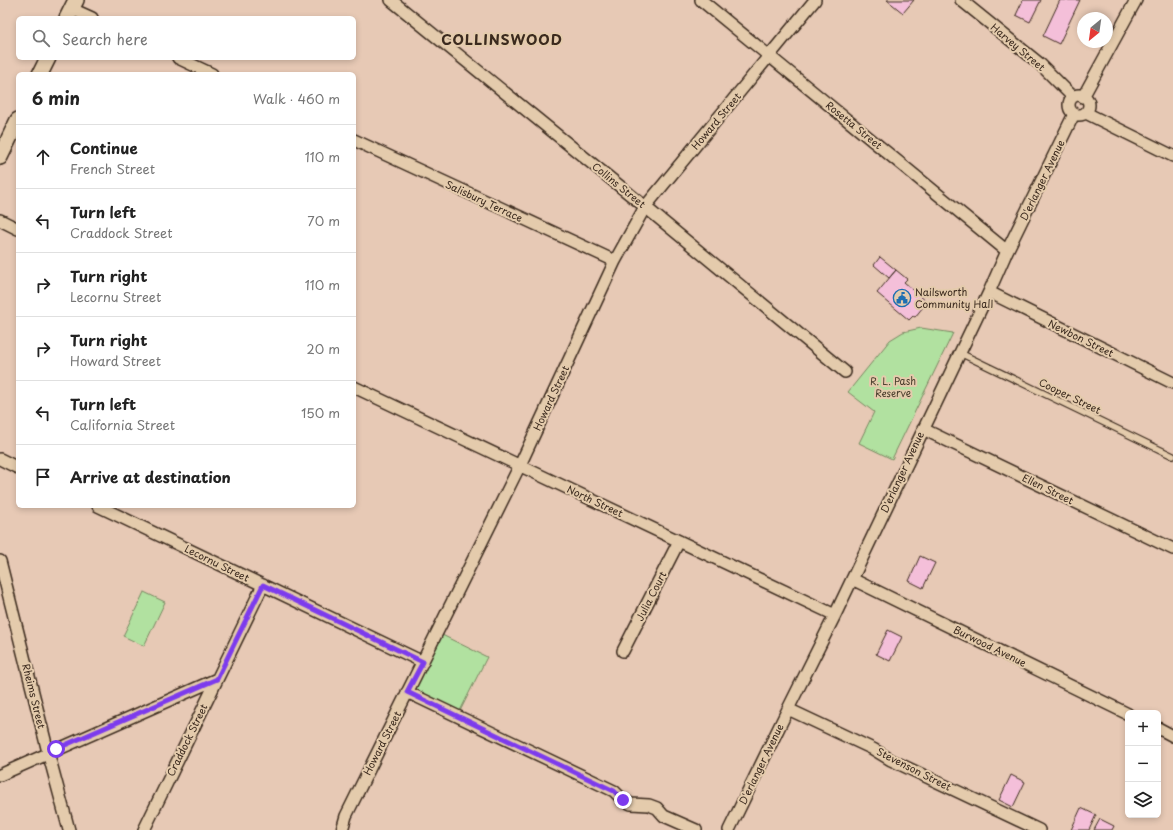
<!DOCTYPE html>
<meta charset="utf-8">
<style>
:root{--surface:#fff;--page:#f2f2f2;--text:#222;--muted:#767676;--line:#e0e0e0}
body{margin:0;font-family:"Playpen Sans",sans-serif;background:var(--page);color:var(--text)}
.controls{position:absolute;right:12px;bottom:12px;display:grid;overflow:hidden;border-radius:6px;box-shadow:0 2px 6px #0003}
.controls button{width:36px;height:36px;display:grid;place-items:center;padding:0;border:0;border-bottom:1px solid var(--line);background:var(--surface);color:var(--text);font:20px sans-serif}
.compass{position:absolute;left:1077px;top:12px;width:36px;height:36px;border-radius:50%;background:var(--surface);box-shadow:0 2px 6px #0003;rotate:209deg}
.stop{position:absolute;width:12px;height:12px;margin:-9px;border:3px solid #7c3aed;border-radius:50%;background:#fff}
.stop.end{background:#7c3aed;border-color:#fff;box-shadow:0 1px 4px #0008}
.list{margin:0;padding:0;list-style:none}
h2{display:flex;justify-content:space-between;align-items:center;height:52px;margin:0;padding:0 16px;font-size:17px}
h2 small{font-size:13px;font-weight:400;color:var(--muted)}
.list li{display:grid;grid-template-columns:26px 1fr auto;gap:12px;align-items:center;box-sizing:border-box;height:64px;padding:0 16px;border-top:1px solid var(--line)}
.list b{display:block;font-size:15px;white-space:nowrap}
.list p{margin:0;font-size:13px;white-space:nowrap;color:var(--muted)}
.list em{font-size:13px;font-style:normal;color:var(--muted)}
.icon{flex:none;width:22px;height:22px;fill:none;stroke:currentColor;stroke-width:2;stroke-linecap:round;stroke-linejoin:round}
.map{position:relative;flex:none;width:1173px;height:830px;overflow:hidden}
.search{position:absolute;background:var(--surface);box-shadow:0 2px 6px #0003;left:16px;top:16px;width:340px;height:44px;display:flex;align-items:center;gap:10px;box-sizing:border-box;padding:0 14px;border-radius:6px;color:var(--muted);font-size:15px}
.panel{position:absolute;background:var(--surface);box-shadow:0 2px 6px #0003;left:16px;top:72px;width:340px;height:436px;border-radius:6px}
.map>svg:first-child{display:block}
.green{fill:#b1e1a0;stroke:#76865f}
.building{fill:#f4bfd9;stroke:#3b2a1e}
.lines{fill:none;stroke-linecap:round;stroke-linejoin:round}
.lane-casing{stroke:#3b2a1e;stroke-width:8}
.street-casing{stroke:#3b2a1e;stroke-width:14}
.secondary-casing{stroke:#3b2a1e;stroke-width:18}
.lane{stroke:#e4cbac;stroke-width:5.5}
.street{stroke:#e4cbac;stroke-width:11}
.secondary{stroke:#e4cbac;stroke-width:15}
.route{stroke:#7c3aed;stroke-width:5}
.labels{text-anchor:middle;stroke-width:4;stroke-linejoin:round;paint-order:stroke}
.street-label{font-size:10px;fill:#3b2a1e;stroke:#e4cbac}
.poi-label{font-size:10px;fill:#3b2a1e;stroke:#e4cbac;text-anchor:start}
.park-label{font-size:10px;fill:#473c2b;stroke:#e4cbac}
.district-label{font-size:14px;font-weight:bold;letter-spacing:1px;fill:#3b2a1e;stroke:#e4cbac}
</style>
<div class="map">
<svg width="1173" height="830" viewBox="0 0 1173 830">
<rect width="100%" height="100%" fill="#e7c9b5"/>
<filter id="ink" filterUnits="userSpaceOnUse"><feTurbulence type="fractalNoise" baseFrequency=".025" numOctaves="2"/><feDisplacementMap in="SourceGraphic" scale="8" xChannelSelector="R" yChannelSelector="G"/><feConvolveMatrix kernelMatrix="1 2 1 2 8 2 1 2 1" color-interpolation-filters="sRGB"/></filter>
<g filter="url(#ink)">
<!-- green -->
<path class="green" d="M921 328 953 333 892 459 859 443 874 412 848 392 890 340 903 332Z
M144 592 165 602 144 646 123 636Z
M440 634 487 657 458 715 411 692Z"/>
<!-- building -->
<path class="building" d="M887 0H914L903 13Z
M1023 0H1041L1030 22 1016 15Z
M1060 0H1080L1059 44 1043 36Z
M880 257 896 270 889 278 874 265Z
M896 270 907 279 904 282 927 302 915 317 913 316 909 320 877 293Z
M920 556 935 563 923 588 909 581Z
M888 630 902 637 890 661 876 654Z
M1011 775 1025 782 1013 807 999 800Z
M1081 808 1096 815 1089 830H1071Z
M1100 819 1114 826 1112 830H1094Z"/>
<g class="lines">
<defs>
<path id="lane" d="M960 353 1173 456"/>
<path id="street" d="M391 0 638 201 845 372
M701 0 1007 251
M961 0 1040 64 1073 97
M72 9 92 18
M178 58 212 74
M1069 105a10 10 0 1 1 20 0a10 10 0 1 1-20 0Z
M1083 97 1136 0
M1086 113 1173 156
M354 140 615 261
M0 220 18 229
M989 292 1173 383
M354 387 835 615
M923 429 1173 549
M0 459 18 468
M98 506 423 662
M0 561 48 752 69 830
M852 579 1128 714
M623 651 679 541
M407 692 614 791 623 800 631 804 649 805 657 808 664 816 696 830
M788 709 873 749 891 760 1039 830
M1158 728 1173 736
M0 775 217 679
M144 830 263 585
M342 830 346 816 520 465 615 261 645 207 815 0
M729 830 788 709 835 615 989 292 1007 251 1074 114"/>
<path id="secondary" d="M67 18 76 0
M40 74 48 58
M0 157 18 120"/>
</defs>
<!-- lane casing -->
<use href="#lane" class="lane-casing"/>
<!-- street casing -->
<use href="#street" class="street-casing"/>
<!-- secondary casing -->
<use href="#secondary" class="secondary-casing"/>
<!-- lane -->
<use href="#lane" class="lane"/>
<!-- street -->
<use href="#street" class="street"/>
<!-- secondary -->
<use href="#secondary" class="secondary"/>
</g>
</g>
<g class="lines" filter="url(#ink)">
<!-- route -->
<path class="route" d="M56 749 217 679 263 585 423 662 407 692 614 791 623 800"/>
</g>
<!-- icons -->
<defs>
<symbol id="civic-ring" viewBox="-11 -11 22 22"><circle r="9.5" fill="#e4cbac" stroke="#1f6fb2" stroke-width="1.5"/><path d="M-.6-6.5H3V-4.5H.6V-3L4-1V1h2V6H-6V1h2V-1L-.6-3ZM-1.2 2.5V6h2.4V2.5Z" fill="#1f6fb2"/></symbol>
</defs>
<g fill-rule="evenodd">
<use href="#civic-ring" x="892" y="288" width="20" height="20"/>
</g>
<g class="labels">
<!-- street labels -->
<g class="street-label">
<text transform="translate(1018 47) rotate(40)" y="4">Harvey Street</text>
<text transform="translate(716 121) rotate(-50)" y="4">Howard Street</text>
<text transform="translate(854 125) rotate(39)" y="4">Rosetta Street</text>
<text transform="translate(1042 180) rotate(-64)" y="4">D'erlanger Avenue</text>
<text transform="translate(619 185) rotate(39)" y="4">Collins Street</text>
<text transform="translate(484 201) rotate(25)" y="4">Salisbury Terrace</text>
<text transform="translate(1081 338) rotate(26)" y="4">Newbon Street</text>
<text transform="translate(1070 396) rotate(26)" y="4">Cooper Street</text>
<text transform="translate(551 398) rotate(-65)" y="4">Howard Street</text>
<text transform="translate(902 472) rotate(-65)" y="4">D'erlanger Avenue</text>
<text transform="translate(1048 489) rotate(26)" y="4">Ellen Street</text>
<text transform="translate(595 501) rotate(25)" y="4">North Street</text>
<text transform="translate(217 563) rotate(26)" y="4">Lecornu Street</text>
<text transform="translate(651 596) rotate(-63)" y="4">Julia Court</text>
<text transform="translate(990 646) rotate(26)" y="4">Burwood Avenue</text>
<text transform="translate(34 696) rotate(76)" y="4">Rheims Street</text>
<text transform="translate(187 740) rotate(-64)" y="4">Craddock Street</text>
<text transform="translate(382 743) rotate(-63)" y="4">Howard Street</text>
<text transform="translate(761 764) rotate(-64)" y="4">D'erlanger Avenue</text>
<text transform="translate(914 769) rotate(27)" y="4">Stevenson Street</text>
</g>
<!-- poi labels -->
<g class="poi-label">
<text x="915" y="296">Nailsworth<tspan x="915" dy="12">Community Hall</tspan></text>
</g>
<!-- park labels -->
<g class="park-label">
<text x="893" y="385">R. L. Pash<tspan x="893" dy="12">Reserve</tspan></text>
</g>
<!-- district labels -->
<g class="district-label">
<text x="502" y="45">COLLINSWOOD</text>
</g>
</g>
</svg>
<div class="controls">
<button>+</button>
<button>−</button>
<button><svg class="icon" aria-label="layers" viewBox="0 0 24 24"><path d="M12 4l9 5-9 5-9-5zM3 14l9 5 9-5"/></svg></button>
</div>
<svg class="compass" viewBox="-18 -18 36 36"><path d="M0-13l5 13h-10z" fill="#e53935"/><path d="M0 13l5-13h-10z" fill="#767676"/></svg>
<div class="stop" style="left:56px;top:749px"></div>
<div class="stop end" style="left:623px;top:800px"></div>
<div class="search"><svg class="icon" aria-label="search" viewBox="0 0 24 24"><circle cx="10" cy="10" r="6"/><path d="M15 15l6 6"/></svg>Search here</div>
<section class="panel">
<h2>6 min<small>Walk · 460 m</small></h2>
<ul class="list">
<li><svg class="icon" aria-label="ahead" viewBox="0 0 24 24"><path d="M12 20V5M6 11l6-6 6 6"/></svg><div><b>Continue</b><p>French Street</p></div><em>110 m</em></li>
<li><svg class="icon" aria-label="left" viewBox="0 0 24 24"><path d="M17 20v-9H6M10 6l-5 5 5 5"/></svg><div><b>Turn left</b><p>Craddock Street</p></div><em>70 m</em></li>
<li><svg class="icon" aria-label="right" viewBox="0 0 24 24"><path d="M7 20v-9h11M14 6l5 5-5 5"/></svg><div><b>Turn right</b><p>Lecornu Street</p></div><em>110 m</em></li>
<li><svg class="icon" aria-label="right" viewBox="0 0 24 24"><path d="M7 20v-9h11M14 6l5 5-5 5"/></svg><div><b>Turn right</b><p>Howard Street</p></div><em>20 m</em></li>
<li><svg class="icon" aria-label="left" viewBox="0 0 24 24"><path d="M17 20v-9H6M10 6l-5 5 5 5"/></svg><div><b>Turn left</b><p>California Street</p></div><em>150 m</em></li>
<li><svg class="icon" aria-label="arrive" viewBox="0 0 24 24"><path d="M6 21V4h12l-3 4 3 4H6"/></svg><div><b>Arrive at destination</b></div></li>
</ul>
</section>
</div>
